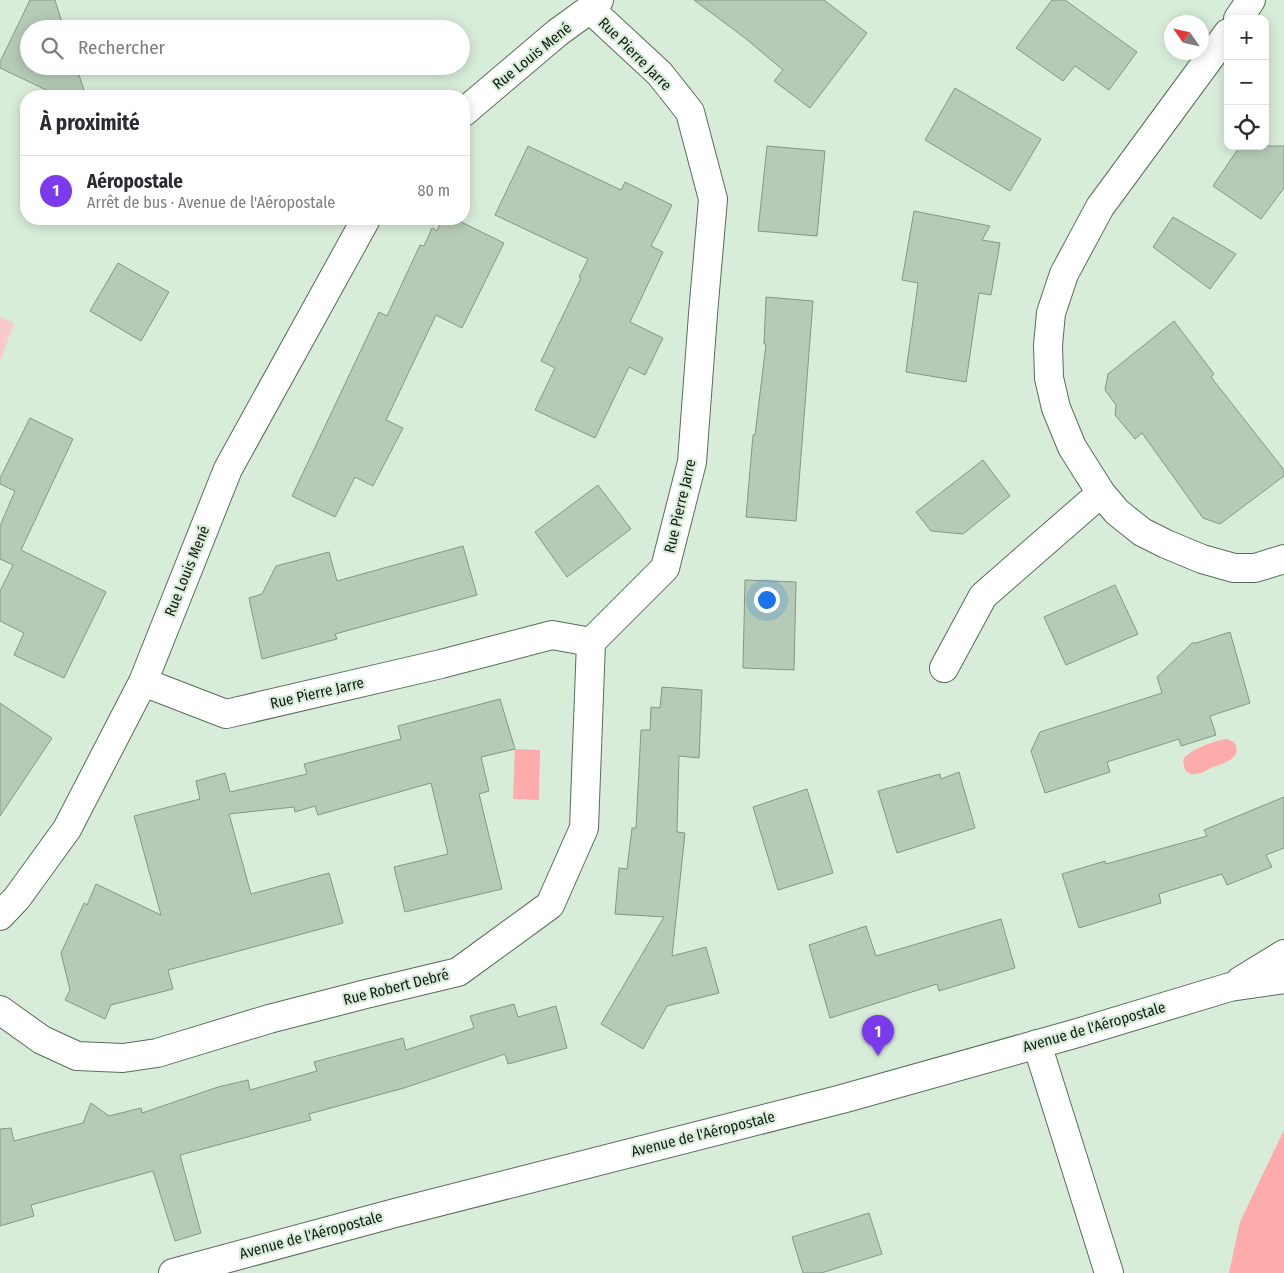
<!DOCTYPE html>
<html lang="fr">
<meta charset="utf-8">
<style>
:root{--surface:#fff;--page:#f2f2f3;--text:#2b2b33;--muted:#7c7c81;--line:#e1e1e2;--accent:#7c3aed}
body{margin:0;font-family:"Fira Sans Condensed",sans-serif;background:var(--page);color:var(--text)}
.controls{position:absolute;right:15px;top:15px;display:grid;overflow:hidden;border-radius:10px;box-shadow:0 2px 12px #0003}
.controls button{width:45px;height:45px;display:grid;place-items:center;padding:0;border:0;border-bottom:1px solid var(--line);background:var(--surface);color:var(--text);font:25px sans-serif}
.compass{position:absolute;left:1164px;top:15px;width:45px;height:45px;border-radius:50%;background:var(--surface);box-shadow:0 2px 12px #0003;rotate:304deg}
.you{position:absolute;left:766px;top:599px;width:18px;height:18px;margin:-12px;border:4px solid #fff;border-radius:50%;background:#1a73e8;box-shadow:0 0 0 8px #1a73e833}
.badge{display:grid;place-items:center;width:32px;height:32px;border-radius:50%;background:var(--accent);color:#fff;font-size:16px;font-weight:700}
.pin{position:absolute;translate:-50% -41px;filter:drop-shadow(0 1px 2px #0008)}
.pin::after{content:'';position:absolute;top:26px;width:18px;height:15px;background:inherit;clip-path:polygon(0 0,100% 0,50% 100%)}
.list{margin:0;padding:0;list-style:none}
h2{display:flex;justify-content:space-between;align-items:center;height:65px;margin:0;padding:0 20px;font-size:21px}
h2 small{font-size:16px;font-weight:400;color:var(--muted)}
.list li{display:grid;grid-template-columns:32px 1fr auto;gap:15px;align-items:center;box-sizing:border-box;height:70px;padding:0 20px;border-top:1px solid var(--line)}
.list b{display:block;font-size:19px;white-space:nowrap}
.list p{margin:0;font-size:16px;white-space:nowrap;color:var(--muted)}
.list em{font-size:16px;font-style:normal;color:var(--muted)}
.icon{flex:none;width:28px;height:28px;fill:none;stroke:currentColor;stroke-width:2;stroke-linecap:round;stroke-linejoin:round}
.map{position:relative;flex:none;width:1284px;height:1273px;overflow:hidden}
.search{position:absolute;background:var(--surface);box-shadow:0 2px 12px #0003;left:20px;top:20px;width:450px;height:55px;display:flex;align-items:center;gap:12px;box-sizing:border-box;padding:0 18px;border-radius:28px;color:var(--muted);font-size:19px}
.panel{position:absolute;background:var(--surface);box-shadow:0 2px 12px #0003;left:20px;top:90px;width:450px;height:135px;border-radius:20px}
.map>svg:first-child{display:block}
.green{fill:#f8cac9}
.water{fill:#feabab}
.building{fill:#b6cbb7;stroke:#849784}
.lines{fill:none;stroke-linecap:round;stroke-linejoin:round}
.minor-casing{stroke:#596c5a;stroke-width:30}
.tertiary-casing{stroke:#596c5a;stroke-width:30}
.minor{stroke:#fff;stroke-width:28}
.tertiary{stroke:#fff;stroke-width:28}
.labels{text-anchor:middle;stroke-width:4.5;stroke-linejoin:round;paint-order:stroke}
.street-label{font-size:15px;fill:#141b14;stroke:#d8edd9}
</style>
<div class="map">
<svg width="1284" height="1273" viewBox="0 0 1284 1273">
<rect width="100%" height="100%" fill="#d8edd9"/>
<!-- green -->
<path class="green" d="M0 317 14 323 0 362Z"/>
<!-- water -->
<path class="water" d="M1227 739 1234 742C1244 759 1223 763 1211 768 1207 770 1201 774 1196 774 1191 775 1188 773 1185 770L1183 760C1188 750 1216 740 1227 739Z
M515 749 540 750 539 800 513 799Z
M1284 1130V1273H1229L1240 1222Z"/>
<!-- building -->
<path class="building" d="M30 0H55L64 29H29V66H76L86 96H59L0 68V62Z
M694 0H824L867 33 810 108 774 81 783 70 745 38Z
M1052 0H1065L1137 52 1109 90 1075 66 1063 81 1016 48Z
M955 88 1041 139 1010 191 925 140Z
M528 146 621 190 625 182 672 205 651 246 663 252 630 322 663 338 645 375 629 367 595 438 535 410 555 368 541 361 581 278 579 277 588 259 495 215Z
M767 146 825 151 817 236 758 231Z
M1240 146H1284V188L1261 219 1213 186Z
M914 211 990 226 982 240 1000 243 991 295 979 293 966 382 906 372 918 283 902 280Z
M1173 217 1236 254 1210 289 1153 247Z
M442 219H455L504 243 462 328 436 315 386 420 403 428 373 486 355 477 335 517 292 496 379 312 387 316 420 245 424 246 432 228 437 231Z
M118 263 169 292 141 341 90 311Z
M766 297 813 301 796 521 746 517 753 435H755L766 344H764Z
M1174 321 1214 374 1211 377 1284 470V476L1220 524 1203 518 1142 433 1135 439 1115 415 1116 405 1105 390 1108 374Z
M30 418 73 439 21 550 106 592 64 678 14 655 24 633 0 621V591L13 565 0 559V526L15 491 0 484V478Z
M983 460 1010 496 963 534 931 531 916 512Z
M598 485 631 529 567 577 535 532Z
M463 546 477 595 335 634 337 639 262 659 249 598 262 594 276 566 329 552 337 581Z
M745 580 796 582 794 670 743 668Z
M1115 585 1138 634 1066 665 1044 617Z
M1230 632 1250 703 1210 716 1216 735 1181 746 1179 739 1107 762 1110 772 1045 793 1031 751 1040 732 1162 693 1157 677 1192 643H1196Z
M662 687 702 690 699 758 679 756 677 832 685 833 672 956 706 947 719 993 667 1006 643 1049 601 1024 664 917 615 914 619 868 627 869 632 828H636L641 730H650L651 707 660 708Z
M500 699 515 749 481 757 489 791 479 794 502 889 405 912 394 867 448 854 431 783 318 815 315 806 295 812 294 807 229 814 251 894 329 873 343 923 168 970 173 989 111 1005 105 1019 65 1000 70 990 61 953 84 903 87 905 96 884 161 915 134 816 200 799 196 781 225 773 230 792 307 774 304 764 401 739 398 726Z
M0 703 52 738 0 816Z
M959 772 975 828 897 853 878 791 940 774 941 779Z
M807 789 833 873 778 890 753 807Z
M1284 797V848L1266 855 1272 867 1227 885 1222 874 1159 894 1161 903 1079 928 1062 874 1105 861 1106 864 1207 836 1204 830Z
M1001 919 1015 968 939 991 937 984 830 1018 809 945 866 926 876 956Z
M514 1004 518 1017 556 1006 567 1048 508 1064 505 1054 404 1088 309 1114 311 1120 180 1155 201 1233 175 1241 153 1171 31 1205 34 1216 0 1226V1129L11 1128 14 1141 83 1123 91 1103 109 1116 141 1108 142 1113 218 1087 248 1080 250 1090 317 1071 314 1062 403 1038 406 1050 474 1028 470 1016Z
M869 1213 882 1254 821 1273H803L792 1237Z"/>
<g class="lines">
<defs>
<path id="minor" d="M1238 19 1251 0
M1228 33 1100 207 1064 274 1051 313 1048 345 1049 378 1056 408 1072 447 1101 493 1117 512 1142 532 1166 544 1202 559 1234 568H1255L1284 559
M464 112 557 33 590 9 599 0
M944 668 983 596 1101 493
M143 682 226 714 441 664 552 635 591 642 665 568 692 462 703 314 713 199 690 112 660 74 590 9
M0 916 17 898 67 829 143 682 228 469 366 219
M0 1010 42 1040 77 1056 123 1058 157 1053 269 1019 366 994 458 972 550 905 584 828 591 642
M1037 1044 1109 1273"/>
<path id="tertiary" d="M1240 981 1284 954
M173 1273 395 1213 842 1099 1074 1034 1230 987 1284 979"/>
</defs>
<!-- minor casing -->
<use href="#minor" class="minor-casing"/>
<!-- tertiary casing -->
<use href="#tertiary" class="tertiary-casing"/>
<!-- minor -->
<use href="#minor" class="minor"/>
<!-- tertiary -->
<use href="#tertiary" class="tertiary"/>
</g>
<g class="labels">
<!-- street labels -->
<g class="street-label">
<text transform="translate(635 54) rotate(45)" y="5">Rue Pierre Jarre</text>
<text transform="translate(532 56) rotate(-39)" y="5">Rue Louis Mené</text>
<text transform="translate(680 506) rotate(-77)" y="5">Rue Pierre Jarre</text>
<text transform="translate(187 571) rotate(-68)" y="5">Rue Louis Mené</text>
<text transform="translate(317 693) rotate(-13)" y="5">Rue Pierre Jarre</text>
<text transform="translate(396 987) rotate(-14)" y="5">Rue Robert Debré</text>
<text transform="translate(1094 1027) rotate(-16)" y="5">Avenue de l'Aéropostale</text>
<text transform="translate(703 1134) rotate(-14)" y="5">Avenue de l'Aéropostale</text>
<text transform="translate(311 1235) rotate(-15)" y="5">Avenue de l'Aéropostale</text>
</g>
</g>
</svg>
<div class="controls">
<button>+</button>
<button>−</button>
<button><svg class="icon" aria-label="locate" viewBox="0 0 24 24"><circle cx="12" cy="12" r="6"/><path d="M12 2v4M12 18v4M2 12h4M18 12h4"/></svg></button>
</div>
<svg class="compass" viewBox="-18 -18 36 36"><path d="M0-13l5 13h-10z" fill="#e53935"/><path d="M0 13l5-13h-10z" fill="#7c7c81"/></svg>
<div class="you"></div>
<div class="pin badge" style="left:878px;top:1056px">1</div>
<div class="search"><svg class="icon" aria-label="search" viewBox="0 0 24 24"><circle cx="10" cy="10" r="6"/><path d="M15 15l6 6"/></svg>Rechercher</div>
<section class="panel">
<h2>À proximité<small></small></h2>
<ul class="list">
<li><span class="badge">1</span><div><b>Aéropostale</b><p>Arrêt de bus · Avenue de l'Aéropostale</p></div><em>80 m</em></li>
</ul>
</section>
</div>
